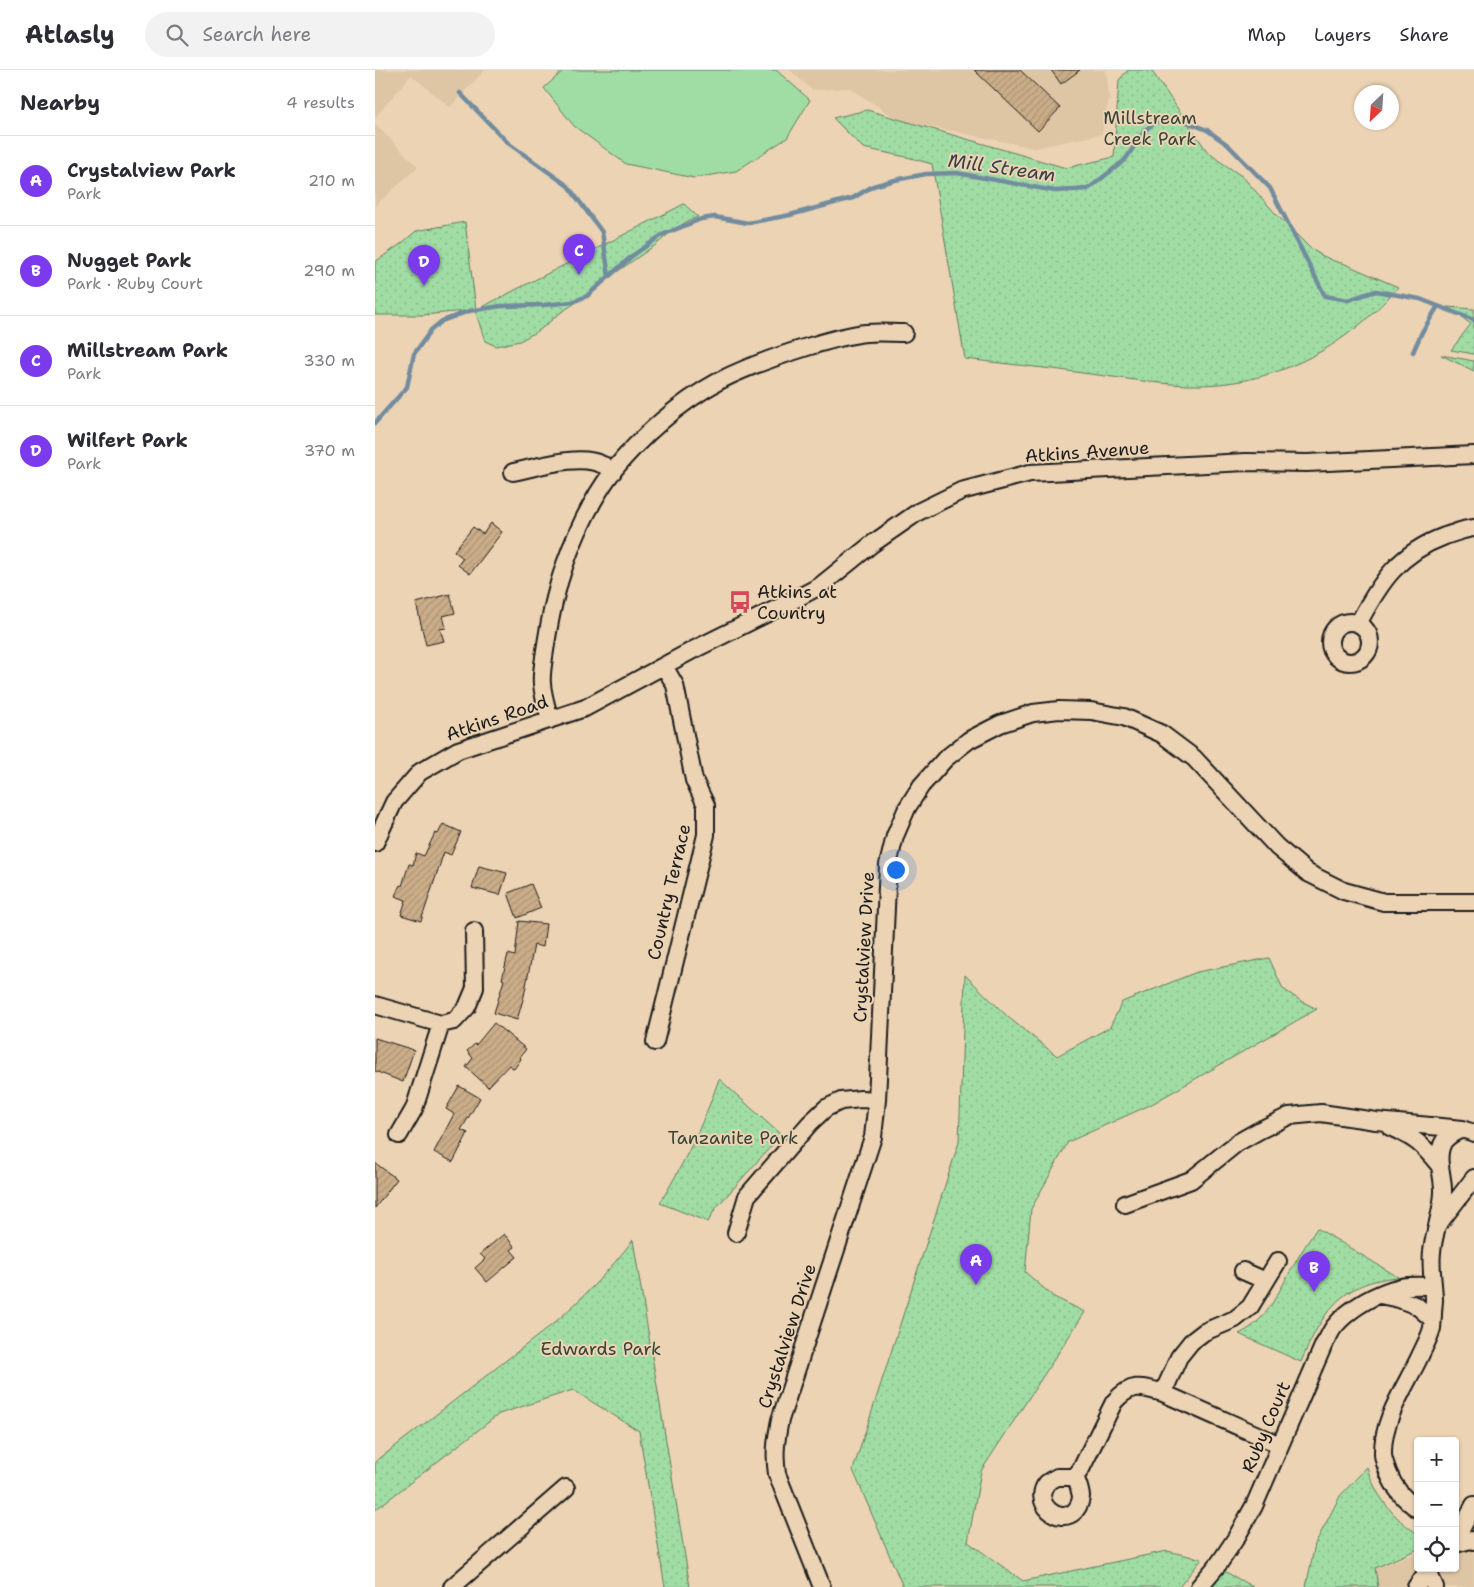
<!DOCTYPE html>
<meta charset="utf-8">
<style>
:root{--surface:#fff;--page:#f2f2f3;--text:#2b2b33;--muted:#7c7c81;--line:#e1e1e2;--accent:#7c3aed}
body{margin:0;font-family:"Shantell Sans",sans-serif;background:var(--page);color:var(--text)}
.controls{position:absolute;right:15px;bottom:15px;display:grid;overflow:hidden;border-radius:5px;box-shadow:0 1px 4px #0004}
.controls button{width:45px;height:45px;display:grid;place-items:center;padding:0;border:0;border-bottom:1px solid var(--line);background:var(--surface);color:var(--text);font:25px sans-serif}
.compass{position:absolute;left:979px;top:15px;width:45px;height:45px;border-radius:50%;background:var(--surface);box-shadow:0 1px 4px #0004;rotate:205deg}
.you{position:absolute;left:520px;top:799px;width:18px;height:18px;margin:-12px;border:4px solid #fff;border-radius:50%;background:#1a73e8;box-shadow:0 0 0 8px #1a73e833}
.badge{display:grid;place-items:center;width:32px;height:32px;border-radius:50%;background:var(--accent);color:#fff;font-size:16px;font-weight:700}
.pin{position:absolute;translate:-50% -41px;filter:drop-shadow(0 1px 2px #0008)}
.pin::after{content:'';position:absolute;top:26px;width:18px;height:15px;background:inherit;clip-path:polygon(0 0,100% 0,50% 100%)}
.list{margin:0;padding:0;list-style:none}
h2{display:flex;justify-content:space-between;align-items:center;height:65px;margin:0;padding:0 20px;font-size:21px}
h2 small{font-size:16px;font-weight:400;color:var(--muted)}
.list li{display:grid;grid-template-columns:32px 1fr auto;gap:15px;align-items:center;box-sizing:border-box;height:90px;padding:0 20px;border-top:1px solid var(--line)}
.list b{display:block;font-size:19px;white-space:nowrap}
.list p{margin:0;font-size:16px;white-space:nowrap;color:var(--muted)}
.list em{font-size:16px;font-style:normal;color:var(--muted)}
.icon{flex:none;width:28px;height:28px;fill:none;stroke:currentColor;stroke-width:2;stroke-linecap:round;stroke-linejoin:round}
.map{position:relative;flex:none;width:1099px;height:1517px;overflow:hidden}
header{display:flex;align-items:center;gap:30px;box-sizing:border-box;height:70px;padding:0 25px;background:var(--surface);border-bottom:1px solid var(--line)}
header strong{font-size:24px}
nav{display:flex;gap:28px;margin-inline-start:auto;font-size:18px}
.search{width:350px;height:45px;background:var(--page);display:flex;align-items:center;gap:12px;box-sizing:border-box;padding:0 18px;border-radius:28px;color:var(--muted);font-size:19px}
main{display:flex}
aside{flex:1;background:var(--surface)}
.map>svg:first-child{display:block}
.built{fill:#dec5a4}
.grass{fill:#a0dda4;stroke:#5e7c60}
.park{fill:url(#park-dots);stroke:#5e7c60}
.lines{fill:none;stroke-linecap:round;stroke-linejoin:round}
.stream{stroke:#728c9f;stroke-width:4.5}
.building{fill:url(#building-hatch);stroke:#1c1c1c}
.minor-casing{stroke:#1c1c1c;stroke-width:20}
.minor{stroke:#ecd3b4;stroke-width:16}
.labels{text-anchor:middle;stroke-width:4;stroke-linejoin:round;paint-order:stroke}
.park-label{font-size:18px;fill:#364337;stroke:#ecd3b4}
.street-label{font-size:18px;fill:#1c1c1c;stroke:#ecd3b4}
.poi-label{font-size:18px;fill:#1c1c1c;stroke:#ecd3b4;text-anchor:start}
.water-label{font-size:19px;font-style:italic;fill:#394148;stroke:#ecd3b4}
</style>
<header>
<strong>Atlasly</strong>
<div class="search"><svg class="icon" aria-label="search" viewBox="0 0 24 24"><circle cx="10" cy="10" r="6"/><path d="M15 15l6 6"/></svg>Search here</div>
<nav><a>Map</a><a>Layers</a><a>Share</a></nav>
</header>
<main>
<aside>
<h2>Nearby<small>4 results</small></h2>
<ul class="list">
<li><span class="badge">A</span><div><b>Crystalview Park</b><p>Park</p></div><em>210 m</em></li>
<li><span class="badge">B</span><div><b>Nugget Park</b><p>Park · Ruby Court</p></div><em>290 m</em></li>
<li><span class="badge">C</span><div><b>Millstream Park</b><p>Park</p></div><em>330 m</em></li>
<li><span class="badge">D</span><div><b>Wilfert Park</b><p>Park</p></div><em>370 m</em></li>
</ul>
</aside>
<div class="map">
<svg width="1099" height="1517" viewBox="0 0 1099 1517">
<defs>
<pattern id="park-dots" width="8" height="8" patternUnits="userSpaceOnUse" patternTransform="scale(1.25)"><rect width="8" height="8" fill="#a0dda4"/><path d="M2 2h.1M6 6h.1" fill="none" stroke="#89bd8d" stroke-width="1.8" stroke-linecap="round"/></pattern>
<pattern id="building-hatch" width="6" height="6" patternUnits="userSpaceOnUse" patternTransform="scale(1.25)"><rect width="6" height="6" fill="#cbad88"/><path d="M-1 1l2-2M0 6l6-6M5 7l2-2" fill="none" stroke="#ae9475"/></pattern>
</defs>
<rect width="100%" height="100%" fill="#ecd3b4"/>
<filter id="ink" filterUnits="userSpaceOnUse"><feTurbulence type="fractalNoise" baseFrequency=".02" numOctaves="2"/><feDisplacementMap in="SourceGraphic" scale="10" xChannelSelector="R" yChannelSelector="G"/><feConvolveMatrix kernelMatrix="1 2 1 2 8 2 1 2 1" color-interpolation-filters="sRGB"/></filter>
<g filter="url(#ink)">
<!-- built -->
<path class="built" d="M0 0H110L75 37 36 5 0 48Z
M415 0H731L734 26 727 64 660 78 523 50 475 18 437 20Z
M0 54 43 97 0 136Z
M1099 1463V1517H1003L1000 1498 1043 1483V1498H1080V1469Z"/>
<!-- grass -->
<path class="grass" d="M189 0H401L435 30 412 68 361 101 319 108 251 94 199 56 169 18Z"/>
<!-- park -->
<path class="park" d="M753 0H776L832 81 843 90 868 107 900 143 935 178 946 185 959 191 970 194 1023 217C970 279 897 317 814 315 781 314 748 308 715 304 674 298 632 294 590 289L557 94 536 88 488 78 458 48 492 40 691 98 739 87 744 10Z
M309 134 323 147 311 152 297 161 282 174 230 210 205 230 185 243 166 259 145 271 135 273 121 276 110 271 100 240 48 245H0V192L27 173 41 161 90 152 101 240Z
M1072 237 1099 239V284L1076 280 1096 254Z
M1066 285 1099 291V301Z
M894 888 908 919 926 931 942 939 775 1035 693 1072 656 1139 650 1202 679 1227 710 1242 606 1401 593 1472 648 1511 792 1481 827 1489 804 1517H528L478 1400 584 1072 590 905 634 948 682 986 735 957 747 932 822 902Z
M344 1009 406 1065 340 1139 333 1152 285 1133C309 1093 329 1053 344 1009Z
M942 1158 1023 1207C965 1212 947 1243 926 1292L864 1264C894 1250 903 1221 919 1195 926 1182 934 1170 942 1158Z
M258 1170 315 1517H290L264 1361 198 1320 124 1344 0 1440V1392L178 1254C207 1229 234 1201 258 1170Z
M992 1397C1000 1425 1018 1448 1043 1464V1479L1000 1498 1003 1517H931L940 1474 965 1426Z
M849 1501 878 1517H836Z"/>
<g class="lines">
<!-- stream -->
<path class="stream" d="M85 23 133 73 193 116 227 162 234 206
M1038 282 1047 262 1063 236
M0 353 32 317 39 284 56 260 67 251 94 241 126 236 169 235 197 232 212 226 257 186 287 165 326 149 340 147 373 153 415 145 478 128 498 116 520 110 551 104 582 103 680 121 713 119 750 90 770 60 787 48 804 49 832 60 853 75 895 118 950 226 973 230 1001 221 1045 229 1099 250"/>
</g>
<!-- building -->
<path class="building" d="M599 0H645L685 38 663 61Z
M676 0H705L686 14Z
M116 453 127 462 95 504 83 495 88 488 79 481 98 457 108 464Z
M75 524 80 543 68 546 71 558 65 559 69 571 51 575 41 533Z
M68 754 86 762 76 785 69 782 46 851 26 845 31 830 20 826 25 815 27 816 34 794 38 795 41 783 49 786 60 763 63 764Z
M104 796 132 803 125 825 97 818Z
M156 814 166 838 142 848 133 823Z
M144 851 171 854 168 877 159 875 149 926 142 950 119 943 129 910 127 909 133 884 140 886Z
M119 953 151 979 145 987 146 989 139 999 134 995 113 1017 91 997 98 988 92 981 100 974 101 975Z
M0 968 39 980 28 1012 0 1001Z
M84 1016 105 1028 86 1060 93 1063 78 1092 59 1082 79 1044 71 1039Z
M0 1093 22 1109 0 1138Z
M129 1164 140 1177 136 1180 142 1187 112 1212 100 1198 110 1189 105 1184Z"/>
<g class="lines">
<defs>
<path id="minor" d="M138 402C163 397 205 383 228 395 232 396 235 400 238 402
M955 572a20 20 0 1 1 40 0a20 20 0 1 1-40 0Z
M983 554C1005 512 1024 483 1070 466 1080 463 1088 459 1099 458
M175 650C172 638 168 626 167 614 166 605 168 596 169 587 172 567 175 548 180 528 190 486 212 435 238 401 266 366 304 333 344 311 371 297 400 287 429 278 449 272 470 265 491 263 503 262 517 263 529 263
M0 773 19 732 45 702 83 680 210 638 318 580 413 533 445 516 497 474 543 442 586 421 655 403 871 392 932 393 1099 385
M0 935 66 954 79 951 92 937 100 918 99 861
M280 972 331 765V735L319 710 300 615 289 596
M1015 1057C1040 1068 1047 1074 1064 1095
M24 1065 39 1039 66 954
M750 1134 816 1110 862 1073 885 1060 914 1046 946 1043 1001 1051 1088 1059
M1065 1152 1099 1108
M361 1163 372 1126 435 1053 451 1038 466 1031 486 1029 502 1030
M868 1201 891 1211
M1005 1225 1024 1229 1042 1236 1057 1249
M788 1323 804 1287 816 1272 829 1262 860 1249 875 1237 903 1191
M682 1407H700C703 1413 705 1420 706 1426 706 1432 704 1436 700 1441 684 1457 656 1432 672 1413 674 1411 679 1409 682 1407Z
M700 1407 706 1399 739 1332C756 1313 765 1316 788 1323L905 1375
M1043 1439C1029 1430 1019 1418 1013 1402 1011 1396 1008 1389 1008 1384 1007 1349 1031 1316 1045 1286 1049 1277 1055 1267 1057 1258 1058 1249 1058 1239 1059 1231 1059 1215 1055 1198 1057 1182 1059 1162 1067 1143 1068 1123 1069 1106 1059 1087 1069 1071 1073 1066 1082 1060 1088 1060 1091 1060 1096 1062 1099 1063
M1080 1471 1099 1435
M1080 1474 1096 1470 1099 1471
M1054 1500 1056 1508 1060 1517
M77 1517 191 1418
M447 1517 402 1404C399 1384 401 1370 405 1350L498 1067 502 1030 513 795 520 766 532 738 546 716 570 689 594 670 625 654 658 643 684 640 716 641 749 647 787 664 819 688 902 777 933 803 969 821 1009 832H1099
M824 1517 845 1492 861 1468 879 1436 949 1274C953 1269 955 1262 959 1257 974 1238 1003 1222 1026 1217 1036 1215 1048 1216 1058 1216
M1041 1517 1055 1498"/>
</defs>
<!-- minor casing -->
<use href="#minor" class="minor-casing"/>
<!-- minor -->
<use href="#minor" class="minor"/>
</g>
</g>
<!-- icons -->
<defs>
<symbol id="bus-bare" viewBox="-9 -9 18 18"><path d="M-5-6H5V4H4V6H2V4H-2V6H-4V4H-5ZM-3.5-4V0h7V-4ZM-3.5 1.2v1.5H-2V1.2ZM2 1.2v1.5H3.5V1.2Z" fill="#d1495b" stroke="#ecd3b4" stroke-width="2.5" paint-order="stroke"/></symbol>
</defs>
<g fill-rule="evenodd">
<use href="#bus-bare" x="349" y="516" width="32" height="32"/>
</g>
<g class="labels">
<!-- park labels -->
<g class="park-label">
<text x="775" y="54">Millstream<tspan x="775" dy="21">Creek Park</tspan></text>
<text x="358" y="1074">Tanzanite Park</text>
<text x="226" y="1285">Edwards Park</text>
</g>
<!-- street labels -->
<g class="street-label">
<text transform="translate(712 382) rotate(-4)" y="6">Atkins Avenue</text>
<text transform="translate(122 648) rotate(-19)" y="6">Atkins Road</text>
<text transform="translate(294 822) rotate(-77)" y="6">Country Terrace</text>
<text transform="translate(489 877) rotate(-87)" y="6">Crystalview Drive</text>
<text transform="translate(412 1266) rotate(-72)" y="6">Crystalview Drive</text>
<text transform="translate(891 1357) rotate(-67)" y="6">Ruby Court</text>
</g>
<!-- poi labels -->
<g class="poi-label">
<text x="382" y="528">Atkins at<tspan x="382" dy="21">Country</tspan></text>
</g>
<!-- water labels -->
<g class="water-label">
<text transform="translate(627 97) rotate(8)" y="7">Mill Stream</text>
</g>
</g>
</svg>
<div class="controls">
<button>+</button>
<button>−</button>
<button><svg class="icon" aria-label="locate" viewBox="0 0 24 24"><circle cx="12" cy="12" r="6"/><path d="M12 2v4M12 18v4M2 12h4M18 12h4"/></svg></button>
</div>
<svg class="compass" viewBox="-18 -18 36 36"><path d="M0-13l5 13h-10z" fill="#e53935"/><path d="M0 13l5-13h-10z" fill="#7c7c81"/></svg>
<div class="you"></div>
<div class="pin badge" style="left:601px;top:1215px">A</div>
<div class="pin badge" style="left:939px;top:1222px">B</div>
<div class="pin badge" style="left:204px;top:205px">C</div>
<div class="pin badge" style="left:49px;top:216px">D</div>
</div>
</main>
